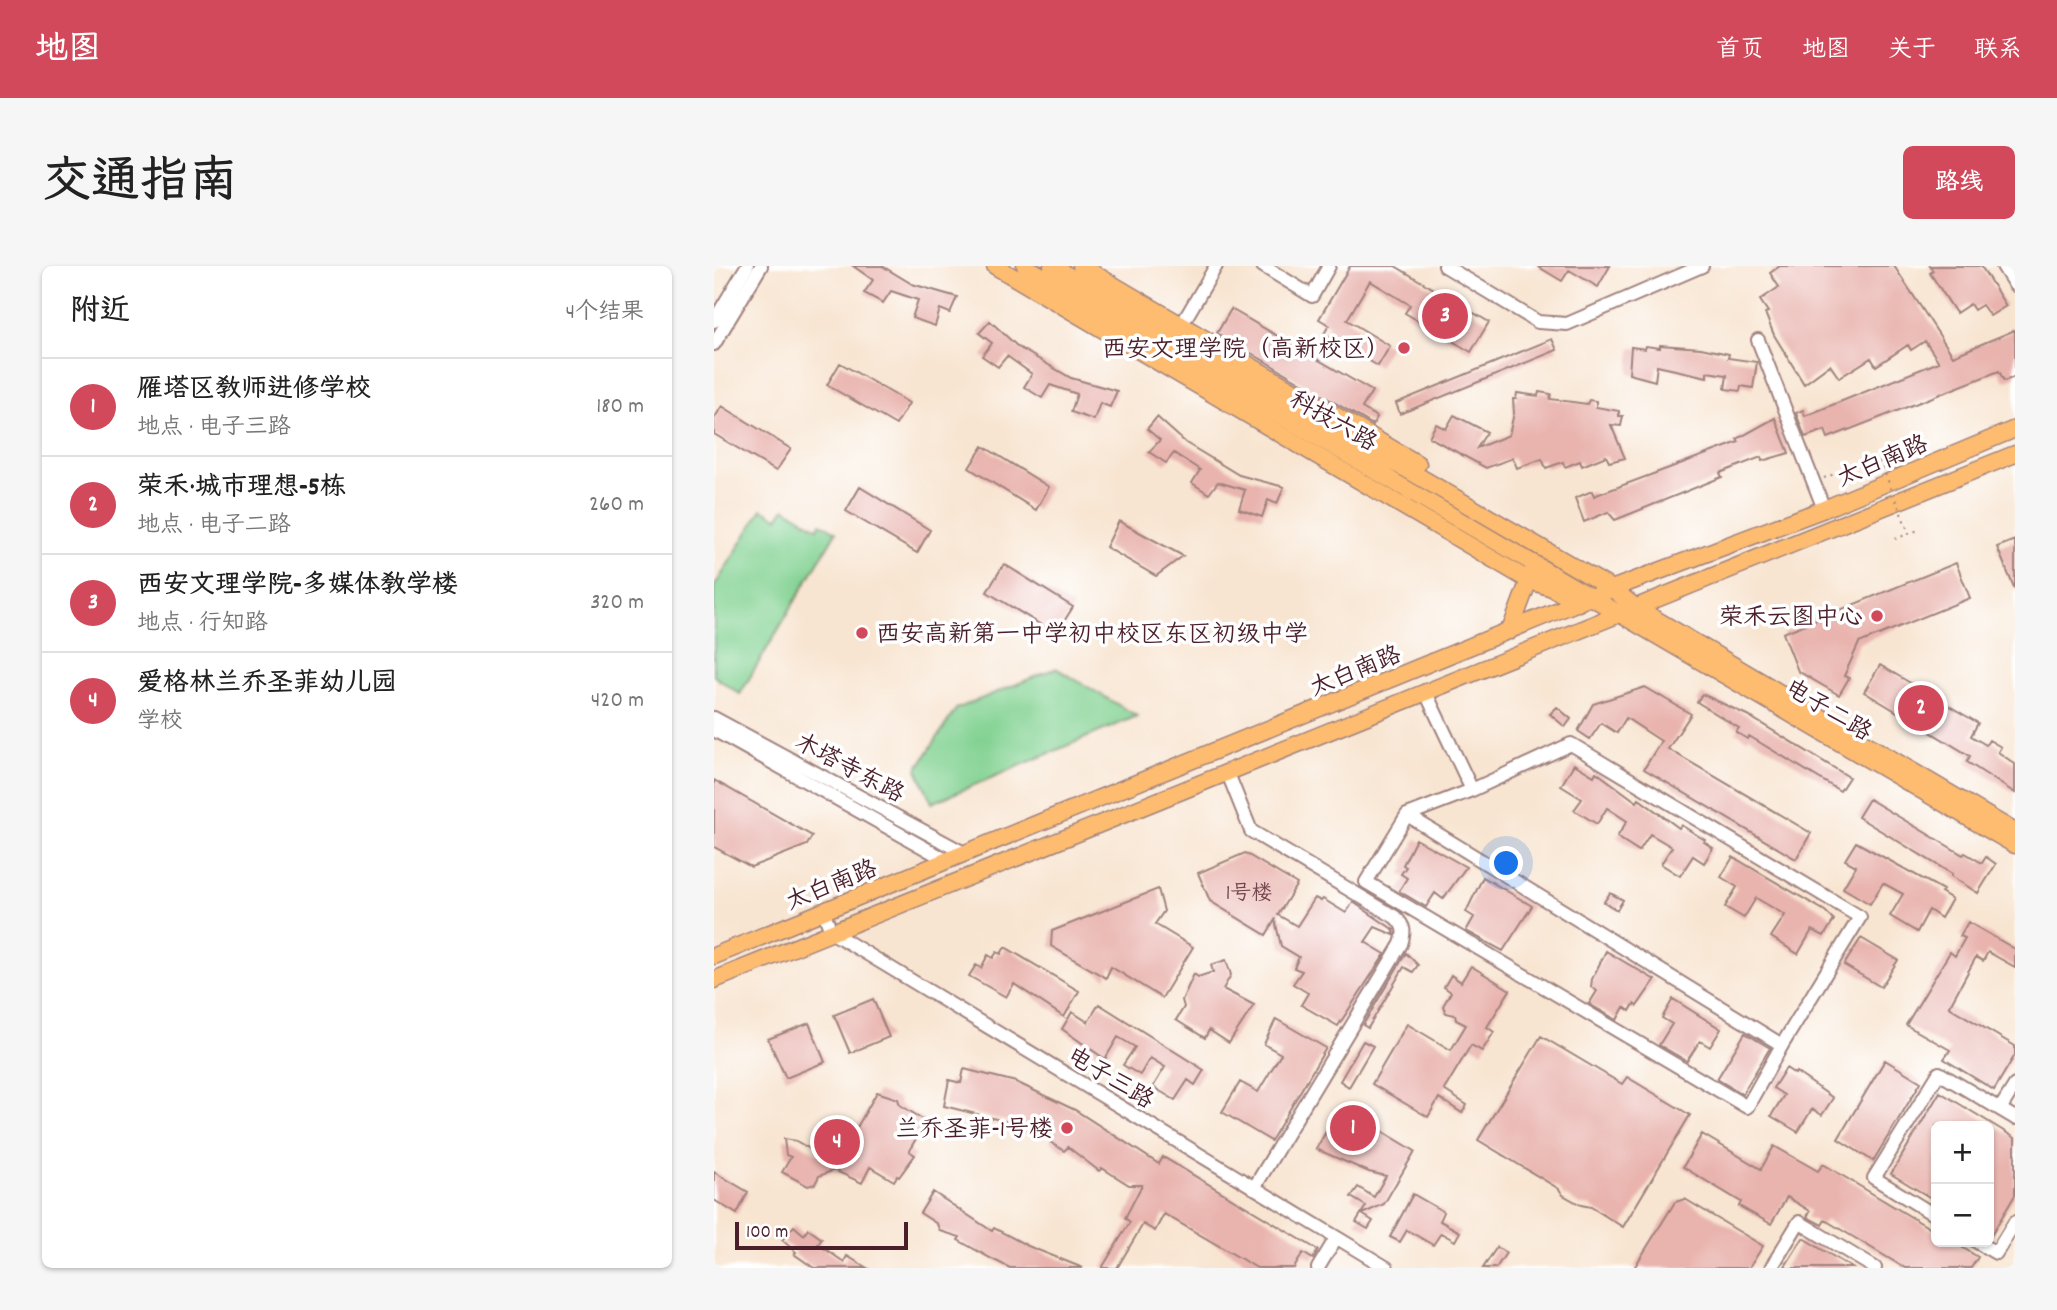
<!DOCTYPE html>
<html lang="zh">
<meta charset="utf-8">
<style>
:root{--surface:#fff;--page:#f6f6f6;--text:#222;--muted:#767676;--line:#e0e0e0;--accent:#d1495b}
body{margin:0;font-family:Dekko,"LXGW WenKai TC",sans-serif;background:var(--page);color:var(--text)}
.controls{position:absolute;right:21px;bottom:21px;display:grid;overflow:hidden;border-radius:10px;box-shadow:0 2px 5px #0004}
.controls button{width:63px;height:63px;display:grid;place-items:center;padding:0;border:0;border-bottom:2px solid var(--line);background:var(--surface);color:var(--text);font:35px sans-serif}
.scale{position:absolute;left:21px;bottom:18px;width:173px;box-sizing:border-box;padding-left:7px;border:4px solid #4a1f2b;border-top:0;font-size:19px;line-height:24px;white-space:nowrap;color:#4a1f2b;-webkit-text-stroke:5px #fff;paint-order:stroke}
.you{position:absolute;left:793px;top:598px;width:24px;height:24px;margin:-18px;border:5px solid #fff;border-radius:50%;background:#1a73e8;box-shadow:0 0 0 10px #1a73e833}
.badge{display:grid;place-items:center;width:46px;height:46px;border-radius:50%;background:var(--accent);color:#fff;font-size:23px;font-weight:700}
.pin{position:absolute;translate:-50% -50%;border:4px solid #fff;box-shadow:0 2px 7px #0006}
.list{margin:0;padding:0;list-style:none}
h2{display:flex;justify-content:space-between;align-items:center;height:91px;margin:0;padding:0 28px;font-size:30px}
h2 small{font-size:23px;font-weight:400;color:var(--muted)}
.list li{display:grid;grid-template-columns:46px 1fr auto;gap:21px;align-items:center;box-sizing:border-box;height:98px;padding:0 28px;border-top:2px solid var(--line)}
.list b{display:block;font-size:26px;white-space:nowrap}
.list p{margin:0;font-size:23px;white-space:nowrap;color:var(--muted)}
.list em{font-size:23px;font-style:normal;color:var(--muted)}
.map{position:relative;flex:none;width:1301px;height:1002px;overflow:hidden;border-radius:10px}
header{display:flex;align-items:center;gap:42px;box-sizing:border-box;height:98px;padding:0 35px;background:var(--accent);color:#fff}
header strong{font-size:33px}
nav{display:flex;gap:38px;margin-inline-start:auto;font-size:24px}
.intro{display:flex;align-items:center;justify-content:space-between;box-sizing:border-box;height:168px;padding:0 42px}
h1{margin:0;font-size:49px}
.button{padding:18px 32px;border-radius:10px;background:var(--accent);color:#fff;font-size:24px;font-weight:700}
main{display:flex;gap:42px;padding:0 42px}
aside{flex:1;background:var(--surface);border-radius:10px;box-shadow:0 2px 5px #0004}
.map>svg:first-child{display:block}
.green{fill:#82d292;stroke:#66785e;stroke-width:2}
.building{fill:#e9b4ae}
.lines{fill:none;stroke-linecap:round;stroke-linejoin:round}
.minor-casing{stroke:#a1827e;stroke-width:16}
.major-casing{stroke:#a1827e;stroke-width:19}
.path{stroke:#a1827e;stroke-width:2;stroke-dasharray:2 5;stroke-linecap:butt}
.minor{stroke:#fff;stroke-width:12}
.major{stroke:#fdbc6f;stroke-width:16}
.path-bridge{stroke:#a1827e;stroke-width:2;stroke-dasharray:2 5;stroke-linecap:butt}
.poi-dot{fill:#d1495b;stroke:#fff;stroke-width:2.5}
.labels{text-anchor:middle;stroke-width:7;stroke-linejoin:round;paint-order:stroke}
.number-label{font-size:21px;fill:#72444c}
.poi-label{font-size:24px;fill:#4a1f2b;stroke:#fff;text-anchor:end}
.street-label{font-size:24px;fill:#4a1f2b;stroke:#fff}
</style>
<header>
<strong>地图</strong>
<nav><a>首页</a><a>地图</a><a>关于</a><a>联系</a></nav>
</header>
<div class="intro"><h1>交通指南</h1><a class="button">路线</a></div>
<main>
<aside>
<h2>附近<small>4个结果</small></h2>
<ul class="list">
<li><span class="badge">1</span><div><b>雁塔区教师进修学校</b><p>地点 · 电子三路</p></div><em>180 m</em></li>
<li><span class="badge">2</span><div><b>荣禾·城市理想-5栋</b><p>地点 · 电子二路</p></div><em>260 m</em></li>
<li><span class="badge">3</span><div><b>西安文理学院-多媒体教学楼</b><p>地点 · 行知路</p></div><em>320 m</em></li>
<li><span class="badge">4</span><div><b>爱格林兰乔圣菲幼儿园</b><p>学校</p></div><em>420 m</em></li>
</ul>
</aside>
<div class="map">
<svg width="1301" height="1002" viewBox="0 0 1301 1002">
<rect width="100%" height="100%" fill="#fff"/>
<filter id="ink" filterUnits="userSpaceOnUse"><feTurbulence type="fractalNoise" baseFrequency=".0143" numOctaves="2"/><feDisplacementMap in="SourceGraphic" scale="14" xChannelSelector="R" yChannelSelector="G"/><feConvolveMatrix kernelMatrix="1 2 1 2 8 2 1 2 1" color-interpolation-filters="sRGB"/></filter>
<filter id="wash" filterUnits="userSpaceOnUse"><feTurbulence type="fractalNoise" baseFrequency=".00686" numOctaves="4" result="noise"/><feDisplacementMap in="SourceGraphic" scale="28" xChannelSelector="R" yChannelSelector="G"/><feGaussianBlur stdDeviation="1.57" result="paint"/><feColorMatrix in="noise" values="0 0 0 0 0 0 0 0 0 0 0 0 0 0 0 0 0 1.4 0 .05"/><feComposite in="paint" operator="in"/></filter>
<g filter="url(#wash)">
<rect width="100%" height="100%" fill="#f8e5d1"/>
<!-- green -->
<path class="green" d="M71 242 104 262 107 257 122 266 26 428 0 410V321L48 243 64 252Z
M342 402 423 450 218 537 203 503 242 443Z"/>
<g id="blocks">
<!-- building -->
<path class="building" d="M139 0H168L198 18 243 31 236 47 226 43 221 60 198 52 204 34 177 25 169 37 150 27 159 14Z
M636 0H681L775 56 757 86 691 47 696 39 656 15 633 54 676 80 664 100 610 68 615 59 605 53Z
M823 0H896L884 21 855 4 848 15Z
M1066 0H1180L1239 90 1301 64V111L1290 115 1285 105 1114 172 1111 164 1091 171 1082 147 1089 144 1091 150 1225 96 1211 75 1197 84 1194 79 1162 100 1157 92 1125 112 1116 99 1090 118 1060 69 1051 47 1054 46 1046 34 1065 21 1056 7Z
M1216 0H1267L1292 40 1276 50 1268 39 1260 44 1256 38 1242 47 1216 7 1219 5Z
M517 43 658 125 648 142 663 151 659 159 503 67Z
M276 55 304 81 357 112 403 125 396 141 386 137 380 154 357 146 363 128 336 119 328 132 310 121 318 108 293 90 284 101 268 90 278 77 265 67Z
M838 73 843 84 686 148 682 137Z
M946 79 987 82 1015 88 1014 92 1043 96 1039 122 1027 120 1026 125 1011 123 1013 109 993 106V111L943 100 941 115 915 108 917 81 931 83 932 80 946 82Z
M126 97 195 137 182 159 113 119Z
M825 126 837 128 836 133 873 138 875 134 882 135V141L905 145V150H909L907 160 897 159 911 192 895 196 892 190 868 200 866 195 851 201 849 196 832 202 828 193 803 202 799 192 772 202 715 171 722 158 732 163 740 149 773 166 763 182 795 169 800 147 799 133H802L803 127 824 130Z
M8 140 77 183 62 205 0 168V153Z
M443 151 472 177 525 209 570 221 563 238 554 234 548 251 525 243 531 224 504 216 495 228 478 217 486 204 460 187 452 197 435 186 446 174 433 163Z
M1061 152 1075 187 1048 195 1047 191 1006 207 1008 211 901 254 894 246 870 256 861 232 878 225 880 230 1025 176 1023 173Z
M269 180 335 221 322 244 255 202Z
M146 221 216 264 203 287 132 245Z
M405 255 469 290 442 310 392 281Z
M1301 274V324L1283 281Z
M1242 297 1256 332 1145 377 1130 410 1135 412 1125 429 1084 405 1069 367Z
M290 298 359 341 342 368 273 326Z
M1166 399 1264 457 1257 470 1272 479 1275 474 1287 481 1284 486 1301 498V527L1253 496 1256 490 1150 426Z
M931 421 977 448 954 483 1097 567 1082 593 930 503 947 475 912 452 903 467 887 457 876 473 864 465 879 438Z
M988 428 1033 449 1135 511 1126 525 1035 470 1033 473 1022 466 1025 462 983 436Z
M843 441 857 453 851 461 836 448Z
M860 498 880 510 882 506 923 536 925 533 965 562 967 559 991 574 990 576 999 582 990 597 979 590 966 610 947 598 958 581 936 568 925 585 903 571 913 555 893 542 883 558 860 544 868 533 847 520Z
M0 514 98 570 93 579 37 601 0 581Z
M1155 533 1249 589 1251 587 1268 597 1272 591 1282 598 1264 627 1237 610 1238 608 1144 551Z
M702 573 752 601 729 633 721 627 712 641 685 625 693 612 687 608 692 601 689 599Z
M1142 576 1229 624 1227 626 1238 633 1227 652 1215 644 1203 666 1176 650 1189 628 1169 617 1156 638 1129 622 1142 600 1131 594Z
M531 587 583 618 564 649 583 660 601 632 607 635 609 633 632 647 639 636 680 664V669L661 661 651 676 671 688 624 760 587 739 594 727 579 718 588 705 580 702 585 691 567 680 561 654 552 669 496 635 484 607Z
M1019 591 1111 645 1120 654 1110 670 1098 664 1084 688 1057 671 1071 649 1042 632 1030 652 1011 641 1023 621 1007 611Z
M769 611 818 640 789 685 752 665 760 651 752 646Z
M444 623 450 645 441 658 479 681 448 732 397 701 392 712 337 680 338 665Z
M896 627 909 634 903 644 890 636Z
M1254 656 1301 683V701L1274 686 1269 695 1262 691 1235 741 1301 780V789L1280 824 1230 793 1236 784 1192 759 1236 686 1241 690 1251 672 1246 670Z
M1147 672 1184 694 1167 721 1130 699Z
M291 681 365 725 350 751 300 718 292 731 255 710 262 699 267 702 274 689 279 692 283 686 287 688Z
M892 685 941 714 923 740 920 738 916 745 910 741 903 754 875 738 883 725 877 721 878 713Z
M692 687 704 699 699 706 690 701 654 762 649 759Z
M512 694 517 709 509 723 540 739 515 777 495 764 491 772 462 754 470 741 468 734 480 708 484 711 499 706 497 699Z
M757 700 796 724 773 761 780 766 768 785 757 779 730 824 753 839 748 847 725 832 714 851 658 818 693 758 737 784 752 759 742 754 741 749 732 747 729 740 737 726 730 721 737 709 747 716Z
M159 733 175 771 136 787 120 749Z
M959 733 1007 763 996 781 986 775 973 795 945 779 958 758 948 752Z
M385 738 490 804 481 819 474 814 461 834 439 821 451 801 436 792 426 809 409 799 421 781 404 771 391 793 348 763 358 746 374 756Z
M562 753 612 782 557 875 508 846 526 816 544 826 567 788 550 778Z
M95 757 111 796 72 812 54 773Z
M1031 767 1056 782 1028 828 1003 813Z
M827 770 908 818 913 811 976 849 909 961 877 941 867 939 849 929 845 923 764 874Z
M649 775 659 780 635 821 626 815Z
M1171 794 1207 816 1159 895 1124 873Z
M1072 802 1081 808 1082 806 1119 832 1108 849 1098 843 1084 866 1057 850 1070 829 1059 822Z
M250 803 302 816 361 844 445 898 449 891 604 984 599 993 589 987 580 1002H543L450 948 441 965 429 958 403 1002H388L416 956 411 952 428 919H415L388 902 385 905 354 881 350 885 336 876 339 871 316 860 314 865 293 859 294 856 230 840 235 814 247 817Z
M163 826 184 833 186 839 212 855 195 885 201 889 185 911 183 910 180 915 156 901 148 917 120 904 105 910 101 918 94 920 68 906 77 891 72 889 70 873 82 875 115 894 126 875 133 879Z
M1226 826 1301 872V929L1275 973V860H1222V935L1177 908Z
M627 840 701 885 670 938 648 948 659 955 654 963 642 956 652 940 637 931 644 921 660 931 672 910 655 906 602 883Z
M988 868 1047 903 1060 880 1104 905 1109 898 1222 966V976H1239L1264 991 1257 1002H1191L1111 954 1108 959 1093 951 1096 945 1073 931 1057 958 1025 940 1027 936 969 901Z
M0 906 34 926 23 948 0 934Z
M219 926 278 965 280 962 314 980 369 1002H296L278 993 244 974 246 971 226 965 223 958 206 947Z
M699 928 730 946 726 955 746 966 741 975 727 967 719 979 693 964 686 976 676 971Z
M971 933 1049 980 1035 1002H920L961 936Z
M80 960 90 969 94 963 108 973 104 978 130 996 133 990 153 1002H100L80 988 82 986 68 974Z
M1089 972 1138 1002H1070Z
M783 981 792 987 782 1002H769Z"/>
</g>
</g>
<g filter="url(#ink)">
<use href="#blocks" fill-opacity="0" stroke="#a1827e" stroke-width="2"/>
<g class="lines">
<defs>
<path id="minor" d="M549 0 598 30 615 0
M731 0 824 56 853 58 988 0
M1289 0 1301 19
M0 55 33 0
M464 65 502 0
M1044 74 1110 243
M0 78 47 0
M711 425 758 524 857 478 1146 651 1068 779 693 549 758 524
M0 452 252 588
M0 464 234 595
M513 505 537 565 681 651C691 660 691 666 687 678L540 922
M693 549 652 616 1033 841 1068 779
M110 646 117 666 673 1002
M1286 843 1301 819
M1222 950 1160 912 1225 807 1301 852
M1263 976 1282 987 1301 956
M604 1002 622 972
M1057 1002 1085 956 1161 1002"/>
<path id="major" d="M281 0 816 315 838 322 864 337
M311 0 1301 579
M338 0 638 177 692 203 900 324 921 341 1301 566
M367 0 704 198
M796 365 818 306
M0 690 879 330 1110 243 1301 163
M0 714 1301 188"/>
</defs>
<!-- minor casing -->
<use href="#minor" class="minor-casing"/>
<!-- major casing -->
<use href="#major" class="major-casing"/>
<!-- path -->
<path class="path" d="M1110 212 1149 197 1151 201 1178 190
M1181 273 1207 263"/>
<!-- minor -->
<use href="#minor" class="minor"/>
<!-- major -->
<use href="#major" class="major"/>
<!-- path-bridge -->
<path class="path-bridge" d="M1166 195 1195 267"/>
</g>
</g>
<!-- markers -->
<g class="poi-dot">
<circle cx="690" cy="82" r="7"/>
<circle cx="1163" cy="350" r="7"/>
<circle cx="148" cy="367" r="7"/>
<circle cx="353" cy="862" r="7"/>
</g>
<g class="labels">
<!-- number labels -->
<g class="number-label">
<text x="535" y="633">1号楼</text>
</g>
<!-- poi labels -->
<g class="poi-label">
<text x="676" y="90">西安文理学院（高新校区）</text>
<text x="1149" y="358">荣禾云图中心</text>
<text x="162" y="375" text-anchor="start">西安高新第一中学初中校区东区初级中学</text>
<text x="339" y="870">兰乔圣菲-1号楼</text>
</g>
<!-- street labels -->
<g class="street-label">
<text transform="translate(620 154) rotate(30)" y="8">科技六路</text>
<text transform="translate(1168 194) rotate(-23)" y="8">太白南路</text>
<text transform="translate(641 404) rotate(-22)" y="8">太白南路</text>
<text transform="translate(1115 443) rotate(31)" y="8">电子二路</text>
<text transform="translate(136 501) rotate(28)" y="8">木塔寺东路</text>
<text transform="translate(117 618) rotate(-22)" y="8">太白南路</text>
<text transform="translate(397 811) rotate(31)" y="8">电子三路</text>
</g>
</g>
</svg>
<div class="controls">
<button>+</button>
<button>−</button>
</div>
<div class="scale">100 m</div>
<div class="you"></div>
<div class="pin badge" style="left:639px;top:862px">1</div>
<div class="pin badge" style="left:1207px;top:442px">2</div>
<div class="pin badge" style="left:731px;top:50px">3</div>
<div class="pin badge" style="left:123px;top:876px">4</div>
</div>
</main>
